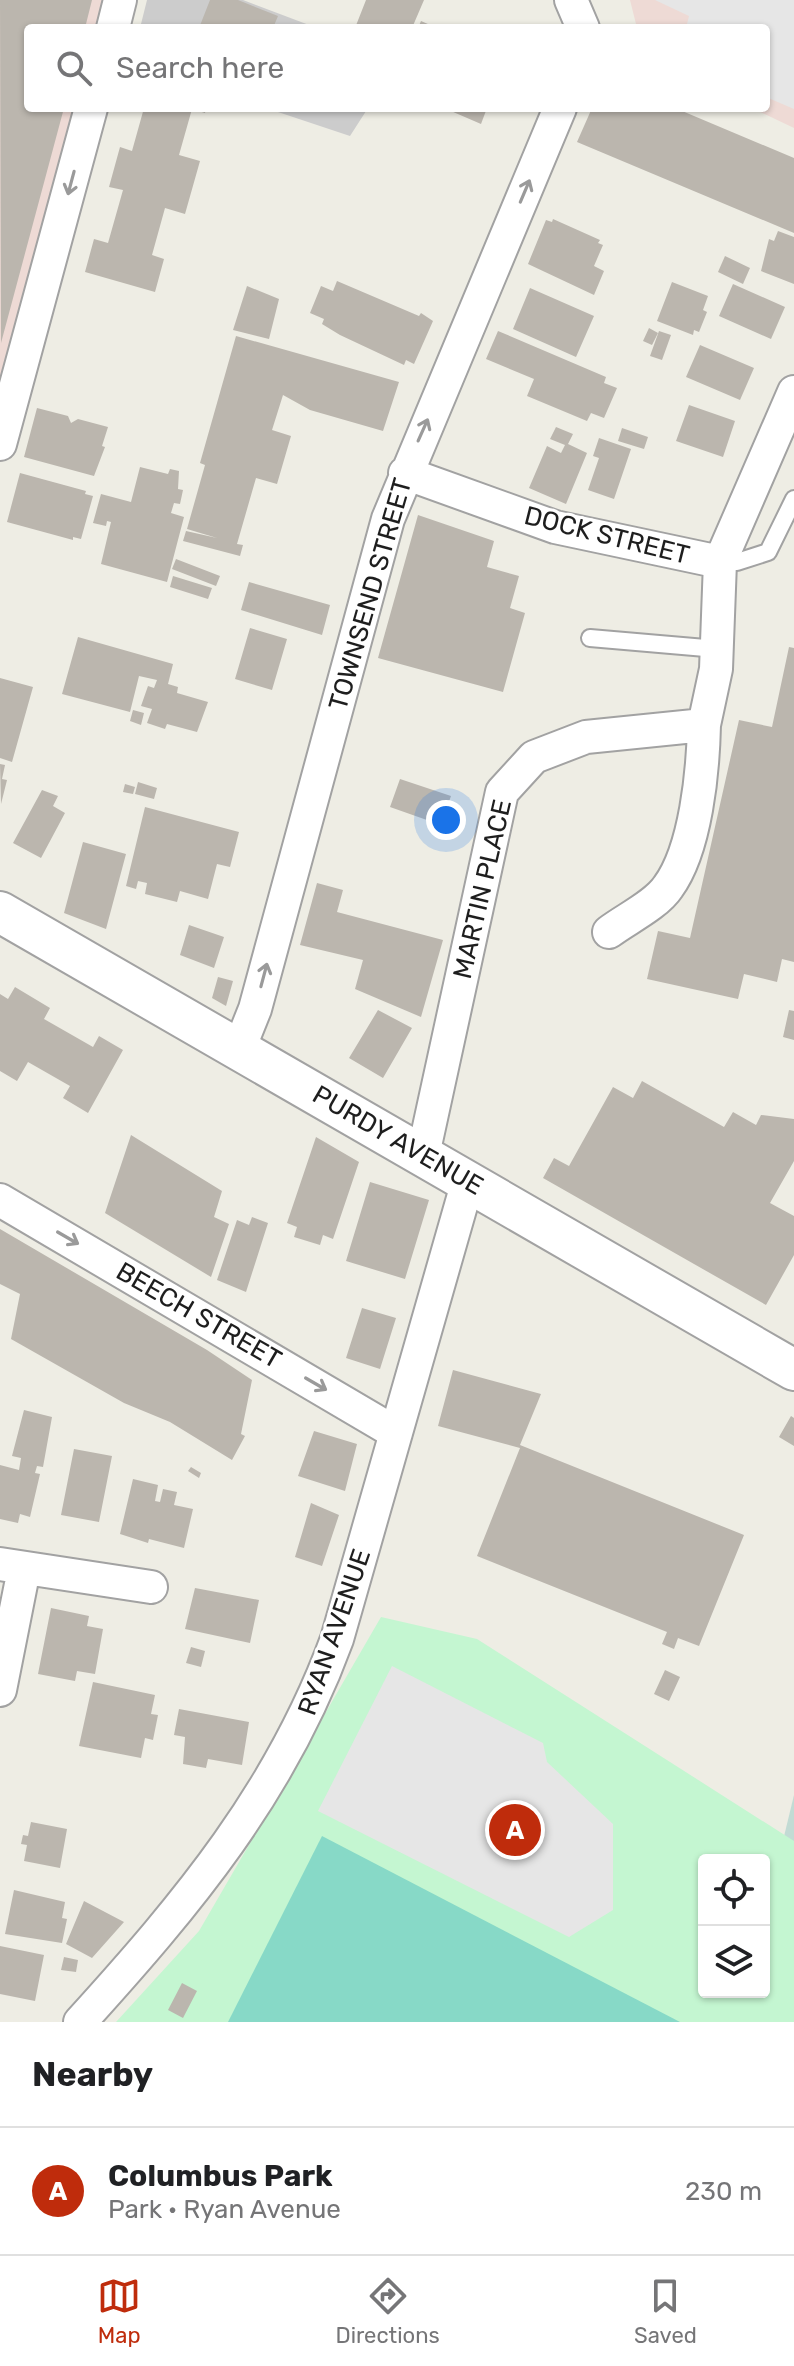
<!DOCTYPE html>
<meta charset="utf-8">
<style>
:root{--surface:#fff;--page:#f2f2f2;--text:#202124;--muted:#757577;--line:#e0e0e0;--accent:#bf2c0c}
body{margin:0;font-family:Rubik,sans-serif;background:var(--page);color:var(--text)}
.controls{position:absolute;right:24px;bottom:24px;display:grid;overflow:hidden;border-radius:8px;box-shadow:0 2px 6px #0004}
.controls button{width:72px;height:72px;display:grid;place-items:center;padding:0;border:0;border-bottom:2px solid var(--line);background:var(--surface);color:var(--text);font:40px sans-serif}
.you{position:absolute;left:446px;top:820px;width:28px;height:28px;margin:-20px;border:6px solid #fff;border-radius:50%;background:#1a73e8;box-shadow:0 0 0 12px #1a73e833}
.badge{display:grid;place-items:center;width:52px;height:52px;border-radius:50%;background:var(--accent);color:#fff;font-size:26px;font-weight:700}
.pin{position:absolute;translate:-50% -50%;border:4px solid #fff;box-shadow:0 2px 8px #0006}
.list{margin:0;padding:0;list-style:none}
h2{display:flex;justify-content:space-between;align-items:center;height:104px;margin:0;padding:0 32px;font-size:34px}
h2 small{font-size:26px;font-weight:400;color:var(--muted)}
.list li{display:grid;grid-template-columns:52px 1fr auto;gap:24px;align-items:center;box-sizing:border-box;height:128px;padding:0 32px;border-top:2px solid var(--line)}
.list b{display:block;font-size:30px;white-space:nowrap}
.list p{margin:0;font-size:26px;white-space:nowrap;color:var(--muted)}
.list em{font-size:26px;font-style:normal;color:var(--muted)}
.icon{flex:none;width:44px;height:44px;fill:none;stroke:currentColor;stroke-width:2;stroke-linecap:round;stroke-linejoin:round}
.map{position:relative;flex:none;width:794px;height:2022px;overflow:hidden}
.search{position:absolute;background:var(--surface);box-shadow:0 2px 6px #0004;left:24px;right:24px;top:24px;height:88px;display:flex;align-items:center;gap:20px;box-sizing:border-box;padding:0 28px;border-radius:8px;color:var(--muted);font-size:30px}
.sheet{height:232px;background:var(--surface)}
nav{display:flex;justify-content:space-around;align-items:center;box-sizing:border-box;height:112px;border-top:2px solid var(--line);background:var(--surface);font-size:22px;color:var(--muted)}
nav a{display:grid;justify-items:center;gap:4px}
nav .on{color:var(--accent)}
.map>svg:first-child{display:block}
.commercial{fill:#eedad5}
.religious{fill:#ccc}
.wetland{fill:#c2dbd4}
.park{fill:#c4f6d1;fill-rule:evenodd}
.pitch{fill:#87d9c7}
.parking{fill:#e6e6e6}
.building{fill:#bbb6ae}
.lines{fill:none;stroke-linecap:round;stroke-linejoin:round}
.service-casing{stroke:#a2a2a2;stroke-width:20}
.minor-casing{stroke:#a2a2a2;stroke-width:36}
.tertiary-casing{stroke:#a2a2a2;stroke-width:44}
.service{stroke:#fff;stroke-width:16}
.minor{stroke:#fff;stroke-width:32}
.tertiary{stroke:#fff;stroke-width:40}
.oneway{stroke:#9a9a9a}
.labels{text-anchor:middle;stroke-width:6;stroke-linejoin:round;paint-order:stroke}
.street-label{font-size:26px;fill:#1e1e1e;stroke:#fff}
</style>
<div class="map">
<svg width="794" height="2022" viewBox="0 0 794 2022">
<rect width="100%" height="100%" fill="#eeede4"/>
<!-- commercial -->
<path class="commercial" d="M0 0H114L106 28H28V108H83L0 405Z
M630 0H794V128L752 108H766V28H637Z"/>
<!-- religious -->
<path class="religious" d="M147 0H243L317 28H140Z
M266 108H368L350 136Z"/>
<!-- wetland -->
<path class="wetland" d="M794 1795V1864L780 1853Z"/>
<!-- park -->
<path class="park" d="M381 1617 477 1639 794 1841V2022H116L199 1931ZM704 1860H764V1992H704Z"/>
<!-- pitch -->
<path class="pitch" d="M322 1836 680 2022H228Z"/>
<!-- parking -->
<path class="parking" d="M655 0H794V109L766 97V28H686L689 16Z
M392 1666 543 1743 547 1762 613 1824V1910L569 1937 318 1811Z"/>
<!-- building -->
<path class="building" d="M0 0H92L85 28H28V108H64L1 343Z
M210 0H238L278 16 273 28H199Z
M366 0H424L412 28H355Z
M421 21 437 28H418Z
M144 108H206L205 113 192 109 179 155 200 161 185 214 165 208 152 255 164 259 155 292 85 272 94 239 108 243 123 190 109 187 120 147 132 151Z
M444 108H487L481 124Z
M592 108H675L794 158V233L577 142Z
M553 219 600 240 598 243 603 245 594 266 604 271 594 295 528 264 546 220 552 222Z
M778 231 794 237V284L761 271 769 239 774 241Z
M725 256 750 268 743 284 718 272Z
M337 281 419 316 421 313 433 321 414 364 406 360 404 365 340 335 322 324 324 319 310 313 321 286 333 291Z
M672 282 708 296 703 310 707 312 699 332 694 330 693 335 657 321Z
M733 284 785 307 771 339 719 316Z
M247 286 279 299 269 339 233 330Z
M530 288 594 316 576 357 513 329Z
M649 328 658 333 652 345 643 341Z
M498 331 606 377 604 383 617 388 604 418 591 413 587 421 527 396 534 379 486 359Z
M659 331 671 335 662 360 650 356Z
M236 336 399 382 383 431 310 410 283 395 272 430 291 436 277 484 256 478 237 544 243 545 240 556 183 541 186 531 217 538 187 529 205 465 200 463Z
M700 345 754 368 740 400 686 377Z
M689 405 735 421 723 457 676 441Z
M37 408 68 416 71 423 78 419 108 427 102 446 105 447 94 476 24 457Z
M556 427 573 434 568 444 587 453 566 504 529 488 547 446 561 453 565 445 550 439Z
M622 428 648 437 644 449 618 441Z
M599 438 631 449 614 499 588 490 599 458 593 456Z
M140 467 168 474 170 469 179 471 178 489 183 490 180 504 174 503 171 513 184 517 167 582 101 564 111 522 107 521 106 526 93 523 101 494 131 502Z
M20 473 86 491 85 494 93 496 81 539 73 537V540L7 522Z
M418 515 494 541 487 567 519 576 510 608 525 613 503 692 378 658Z
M176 559 220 576 216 586 172 569Z
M173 576 212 588 208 599 170 587Z
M249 582 330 605 322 635 241 610Z
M250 628 287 639 272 690 235 679Z
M78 637 173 664 168 684 178 687 177 693 208 702 197 732 167 724 165 729 147 723 152 709 141 706 148 686 154 688 157 680 139 676 130 712 62 694Z
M789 647 794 648V962L782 959 777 982 744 974 738 999 647 979 658 931 690 938 739 720 772 727Z
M0 678 33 687 12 762 0 758Z
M133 710 144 713 141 725 130 721Z
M0 764 5 765 2 779 7 780 1 804Z
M400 779 451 796 441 825 390 807Z
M138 782 157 788 154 799 135 794Z
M125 784 135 787 133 794 123 792Z
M42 790 58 796 53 806 65 813 41 858 13 843Z
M145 807 239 832 230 867 217 864 208 899 180 891 177 902 145 894 147 883 138 881 136 889 126 886Z
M83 842 126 854 106 929 64 913Z
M317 883 343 890 337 912 443 940 421 1017 355 989 363 960 300 945Z
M189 925 224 937 214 968 180 955Z
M218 977 233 981 226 1006 212 998Z
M15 987 50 1008 44 1019 93 1047 99 1036 123 1050 88 1113 63 1098 70 1086 28 1062 17 1081 0 1071V994L8 999Z
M378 1010 412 1028 383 1078 349 1058Z
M789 1010 794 1011V1040L783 1037Z
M642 1081 724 1127 733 1112 756 1125 761 1115 794 1119V1161L770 1203 794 1216V1255L766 1305 543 1178 554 1158 569 1166 613 1087 633 1098Z
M131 1135 222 1191 214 1217 229 1224 211 1277 105 1213Z
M316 1137 359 1162 333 1239 323 1235 320 1245 294 1237 297 1227 287 1223Z
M370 1182 429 1200 405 1279 346 1261Z
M252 1217 268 1223 246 1292 217 1280 237 1220 249 1225Z
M0 1229 207 1350 252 1380 241 1434 245 1436 232 1460 170 1422 124 1403 11 1339 20 1294 0 1284Z
M362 1308 396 1318 380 1369 346 1358Z
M453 1370 541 1394 520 1445 744 1535 699 1646 678 1638 674 1649 662 1644 667 1632 477 1556 520 1448 438 1426Z
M24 1410 52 1417 43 1467 37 1466 35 1473 40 1474 30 1517 20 1514 18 1523 0 1519V1465L19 1470 21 1458 12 1456Z
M791 1416 794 1418V1446L779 1437Z
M314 1431 357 1444 345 1491 298 1476Z
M74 1449 112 1456 99 1522 61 1515Z
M191 1467 201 1473 199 1478 188 1471Z
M133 1479 158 1485 155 1501 160 1502 163 1489 177 1492 174 1505 193 1509 184 1548 149 1539 148 1543 120 1534Z
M311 1503 339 1515 322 1566 295 1557Z
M195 1588 259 1600 250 1643 185 1629Z
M51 1608 89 1616 87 1626 103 1629 95 1674 77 1671 75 1681 38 1674Z
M191 1647 205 1651 201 1667 186 1663Z
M665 1670 680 1677 669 1701 654 1694Z
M93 1682 155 1695 151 1714 158 1715 153 1740 145 1738 141 1758 79 1746Z
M179 1709 249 1722 242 1765 208 1759 206 1768 183 1764 185 1737 174 1735Z
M31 1822 67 1829 60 1868 24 1861 27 1845 21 1844 23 1835 28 1836Z
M14 1890 65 1902 62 1918 67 1919 62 1943 5 1934Z
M84 1901 124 1922 92 1958 66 1944Z
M0 1946 44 1955 35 2001 0 1994Z
M64 1957 78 1960 76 1972 61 1970Z
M182 1983 197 1991 183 2018 168 2010Z"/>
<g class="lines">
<defs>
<path id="service" d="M720 562H737L768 552 794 499
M590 638 717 649"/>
<path id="minor" d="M571 0 583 28
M113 28 120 0
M0 444 91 108
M405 473 555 527 720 562
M609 932C626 919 656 905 668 887 696 849 703 771 704 725
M239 1049 255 1009 388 519 560 108
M423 1155 502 792 534 757 586 737 704 725 716 669 720 562 794 392
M0 1200 396 1433
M0 1564 151 1587
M0 1690 24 1569
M80 2022C188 1903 281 1792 337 1639L468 1181"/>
<path id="tertiary" d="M0 912 794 1370"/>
</defs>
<!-- service casing -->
<use href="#service" class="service-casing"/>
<!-- minor casing -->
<use href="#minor" class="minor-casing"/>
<!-- tertiary casing -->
<use href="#tertiary" class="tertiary-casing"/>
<!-- service -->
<use href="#service" class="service"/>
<!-- minor -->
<use href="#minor" class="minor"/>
<!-- tertiary -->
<use href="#tertiary" class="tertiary"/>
</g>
<!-- one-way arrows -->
<defs><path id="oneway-shaft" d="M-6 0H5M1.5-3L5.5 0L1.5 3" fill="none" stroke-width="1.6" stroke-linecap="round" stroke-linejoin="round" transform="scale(2)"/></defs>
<g class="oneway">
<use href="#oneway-shaft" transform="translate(71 183) rotate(105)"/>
<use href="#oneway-shaft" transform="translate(525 191) rotate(-67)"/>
<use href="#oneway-shaft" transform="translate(423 430) rotate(-66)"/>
<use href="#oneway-shaft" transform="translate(264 975) rotate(-75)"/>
<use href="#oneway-shaft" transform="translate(68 1238) rotate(30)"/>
<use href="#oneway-shaft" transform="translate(316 1384) rotate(30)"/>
</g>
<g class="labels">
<!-- street labels -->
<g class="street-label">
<text transform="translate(607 535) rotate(14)" y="9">DOCK STREET</text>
<text transform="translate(370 594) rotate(-74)" y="9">TOWNSEND STREET</text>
<text transform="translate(482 889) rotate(-77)" y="9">MARTIN PLACE</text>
<text transform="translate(398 1140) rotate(30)" y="9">PURDY AVENUE</text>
<text transform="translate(199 1315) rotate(30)" y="9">BEECH STREET</text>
<text transform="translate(334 1632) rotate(-71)" y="9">RYAN AVENUE</text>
</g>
</g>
</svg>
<div class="controls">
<button><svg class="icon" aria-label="locate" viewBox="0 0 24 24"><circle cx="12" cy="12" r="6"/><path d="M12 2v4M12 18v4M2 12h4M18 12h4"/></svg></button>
<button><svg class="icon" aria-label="layers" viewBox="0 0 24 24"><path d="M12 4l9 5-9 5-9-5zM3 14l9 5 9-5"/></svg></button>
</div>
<div class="you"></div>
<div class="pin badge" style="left:515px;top:1830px">A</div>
<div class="search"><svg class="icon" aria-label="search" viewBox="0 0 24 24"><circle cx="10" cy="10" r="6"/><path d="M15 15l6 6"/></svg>Search here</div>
</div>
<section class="sheet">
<h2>Nearby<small></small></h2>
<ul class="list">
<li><span class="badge">A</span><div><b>Columbus Park</b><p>Park · Ryan Avenue</p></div><em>230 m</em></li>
</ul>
</section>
<nav>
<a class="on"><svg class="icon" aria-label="map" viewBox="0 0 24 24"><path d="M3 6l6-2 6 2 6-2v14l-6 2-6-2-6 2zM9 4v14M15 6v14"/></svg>Map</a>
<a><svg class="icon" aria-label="directions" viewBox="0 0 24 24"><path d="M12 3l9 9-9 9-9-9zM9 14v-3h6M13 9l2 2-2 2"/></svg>Directions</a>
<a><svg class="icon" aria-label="saved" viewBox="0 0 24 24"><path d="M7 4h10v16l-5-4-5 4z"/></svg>Saved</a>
</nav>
